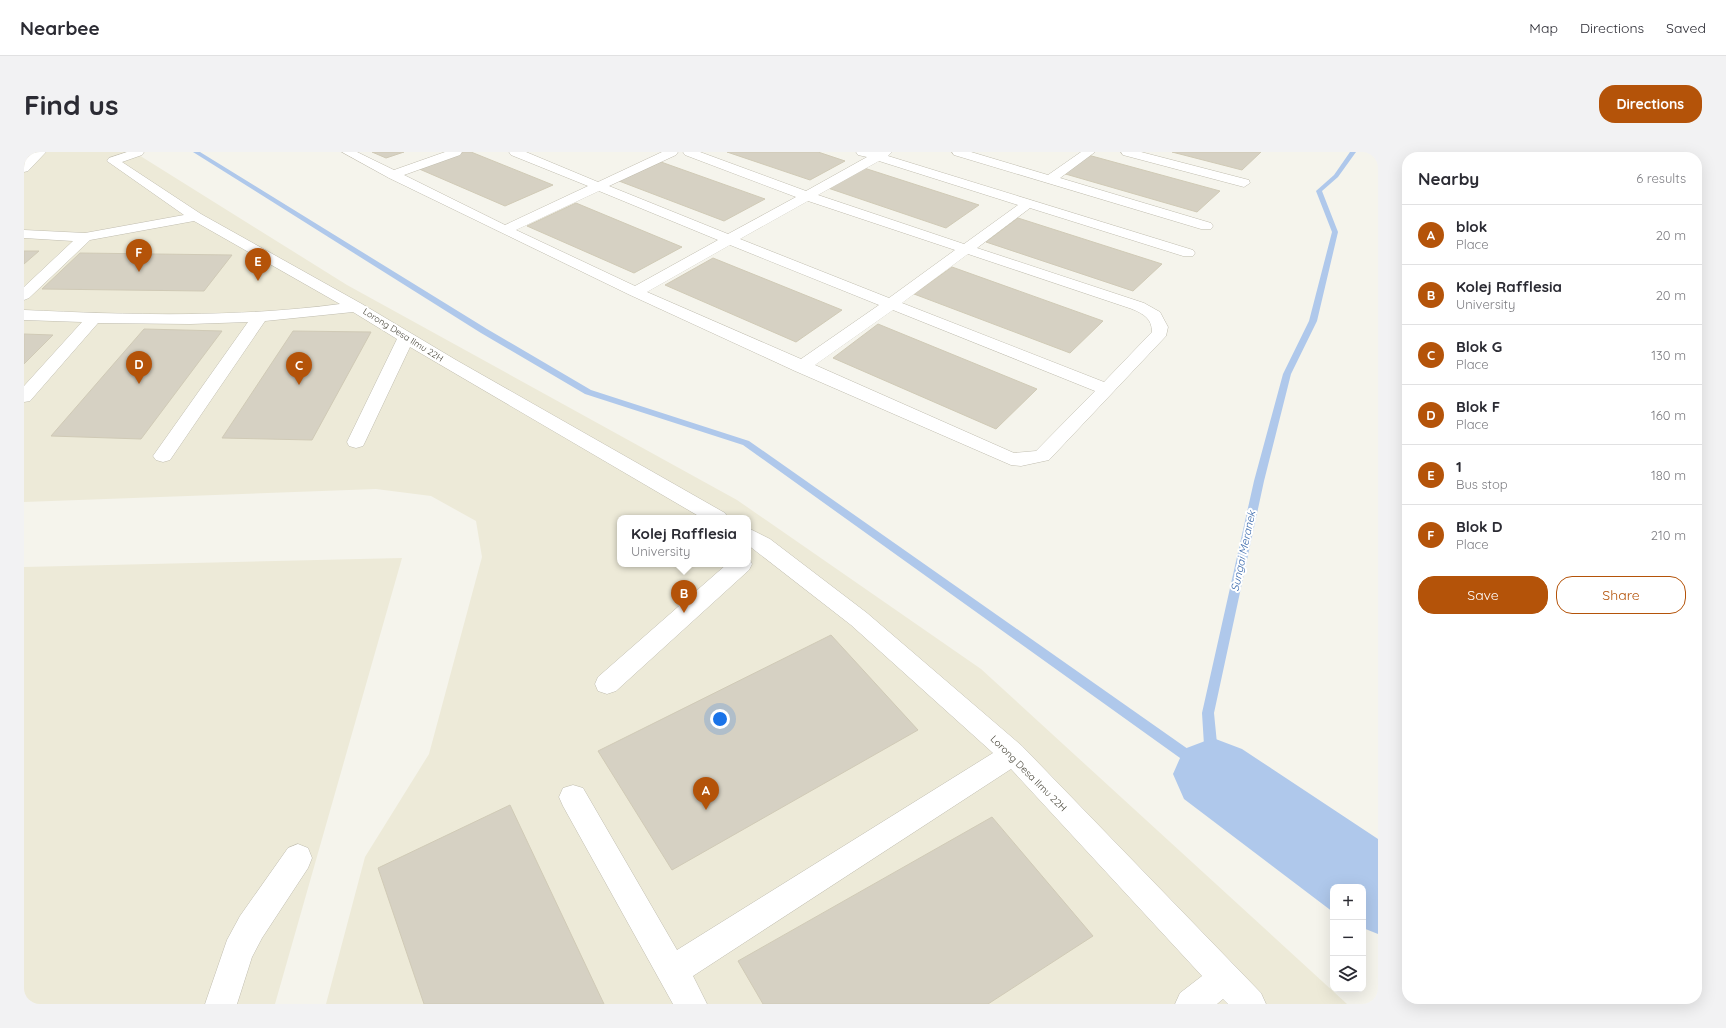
<!DOCTYPE html>
<meta charset="utf-8">
<style>
:root{--surface:#fff;--page:#f2f2f3;--text:#2b2b33;--muted:#7c7c81;--line:#e1e1e2;--accent:#b45309}
body{margin:0;font-family:Quicksand,sans-serif;background:var(--page);color:var(--text)}
.controls{position:absolute;right:12px;bottom:12px;display:grid;overflow:hidden;border-radius:8px;box-shadow:0 4px 16px #0002}
.controls button{width:36px;height:36px;display:grid;place-items:center;padding:0;border:0;border-bottom:1px solid var(--line);background:var(--surface);color:var(--text);font:20px sans-serif}
.you{position:absolute;left:696px;top:567px;width:14px;height:14px;margin:-10px;border:3px solid #fff;border-radius:50%;background:#1a73e8;box-shadow:0 0 0 6px #1a73e833}
.badge{display:grid;place-items:center;width:26px;height:26px;border-radius:50%;background:var(--accent);color:#fff;font-size:13px;font-weight:700}
.pin{position:absolute;translate:-50% -33px;filter:drop-shadow(0 1px 2px #0008)}
.pin::after{content:'';position:absolute;top:21px;width:14px;height:12px;background:inherit;clip-path:polygon(0 0,100% 0,50% 100%)}
.popup{position:absolute;left:593px;top:363px;width:134px;height:52px;box-sizing:border-box;display:grid;place-content:center;border-radius:8px;background:var(--surface);filter:drop-shadow(0 1px 3px #0005);font-size:13px;white-space:nowrap;color:var(--muted)}
.popup b{font-size:15px;color:var(--text)}
.popup::after{content:'';position:absolute;left:50%;top:100%;margin-left:-8px;border:8px solid transparent;border-top-color:var(--surface)}
.list{margin:0;padding:0;list-style:none}
h2{display:flex;justify-content:space-between;align-items:center;height:52px;margin:0;padding:0 16px;font-size:17px}
h2 small{font-size:13px;font-weight:400;color:var(--muted)}
.list li{display:grid;grid-template-columns:26px 1fr auto;gap:12px;align-items:center;box-sizing:border-box;height:60px;padding:0 16px;border-top:1px solid var(--line)}
.list b{display:block;font-size:15px;white-space:nowrap}
.list p{margin:0;font-size:13px;white-space:nowrap;color:var(--muted)}
.list em{font-size:13px;font-style:normal;color:var(--muted)}
.actions{display:flex;gap:8px;padding:12px 16px}
.actions a{flex:1;padding:9px 0;border:1px solid var(--accent);border-radius:16px;text-align:center;font-size:14px;color:var(--accent)}
.actions .main{background:var(--accent);color:#fff}
.icon{flex:none;width:22px;height:22px;fill:none;stroke:currentColor;stroke-width:2;stroke-linecap:round;stroke-linejoin:round}
.map{position:relative;flex:none;width:1354px;height:852px;overflow:hidden;border-radius:16px}
header{display:flex;align-items:center;gap:24px;box-sizing:border-box;height:56px;padding:0 20px;background:var(--surface);border-bottom:1px solid var(--line)}
header strong{font-size:19px}
nav{display:flex;gap:22px;margin-inline-start:auto;font-size:14px}
.intro{display:flex;align-items:center;justify-content:space-between;box-sizing:border-box;height:96px;padding:0 24px}
h1{margin:0;font-size:28px}
.button{padding:10px 18px;border-radius:16px;background:var(--accent);color:#fff;font-size:14px;font-weight:700}
main{display:flex;gap:24px;padding:0 24px}
aside{flex:1;background:var(--surface);border-radius:16px;box-shadow:0 4px 16px #0002}
.map>svg:first-child{display:block}
.education{fill:#edead8;fill-rule:evenodd}
.lines{fill:none;stroke-linecap:round;stroke-linejoin:round}
.stream{fill:#afc8eb;fill-rule:evenodd}
.river{fill:#afc8eb;fill-rule:evenodd}
.building{fill:#d6d1c3;stroke:#d0cab6}
.lane-casing{stroke:#c0bdaf;stroke-width:1}
.street-casing{stroke:#c0bdaf;stroke-width:1}
.lane{fill:#fff;fill-rule:evenodd}
.street{fill:#fff;fill-rule:evenodd}
.labels{text-anchor:middle;stroke-width:4;stroke-linejoin:round;paint-order:stroke}
.far-street-label{font-size:9px;fill:#49463a;stroke:#fff}
.street-label{font-size:10px;fill:#49463a;stroke:#fff}
.water-label{font-size:11px;font-style:italic;fill:#3b6aad;stroke:#fff}
</style>
<header>
<strong>Nearbee</strong>
<nav><a>Map</a><a>Directions</a><a>Saved</a></nav>
</header>
<div class="intro"><h1>Find us</h1><a class="button">Directions</a></div>
<main>
<div class="map">
<svg width="1354" height="852" viewBox="0 0 1354 852">
<rect width="100%" height="100%" fill="#f5f4ec"/>
<!-- education -->
<path class="education" d="M0 0H110L323 133 713 348 957 517 1323 852H302L341 705 405 602 458 405 452 369 407 344 352 337 0 350ZM596 366H724V412H596Z
M378 406 251 852H0V415Z"/>
<g class="lines">
<!-- stream -->
<path class="stream" d="M169 0H176L463 177 567 238 725 289 1181 609 1178 561 1230 329 1259 222 1285 169 1308 80 1292 39 1310 23 1326 0H1332L1314 25 1298 39 1314 80 1293 169 1267 222 1240 329 1190 561 1196 622 1194 626 1189 628 1184 626 719 293 561 242 457 181Z"/>
<!-- river -->
<path class="river" d="M1189 586 1218 597 1354 687V782L1339 776V735H1309V760L1160 647 1149 622 1160 597Z"/>
</g>
<!-- building -->
<path class="building" d="M348 0H380L362 6Z
M434 0H447L529 33 481 54 393 16Z
M703 0H794L821 9 786 28Z
M1148 0H1237L1218 18Z
M1064 3 1196 39 1173 60 1038 21Z
M637 10 741 47 700 69 595 29Z
M837 15 955 53 922 76 801 35Z
M552 51 658 95 610 121 503 74Z
M994 66 1138 112 1109 139 962 90Z
M0 99H15L0 112Z
M56 101 208 103 180 139 18 137Z
M689 106 818 158 772 190 641 133Z
M928 115 1079 169 1046 201 890 142Z
M854 172 1013 237 972 277 809 206Z
M120 177 198 179 117 287 27 284Z
M269 179 347 180 288 288 198 286Z
M0 182 29 183 0 212Z
M807 483 894 578 648 718 574 599Z
M486 653 580 852H400L354 716Z
M968 665 1069 784 964 852H739L714 809Z"/>
<g class="lines">
<defs>
<path id="lane" d="M274 692 284 696 288 706 284 716 238 786 228 805 213 852H181L203 788 216 764 264 696Z"/>
<path id="street" d="M9 0H22L4 19 0 20V9Z
M103 0H120L118 3 98 10 177 62 338 152 432 208 701 361 704 366H678L386 195 341 290 339 294 332 296 325 294 323 290 373 187 329 160 241 169 146 308 139 310 132 308 129 304 224 170 166 172 74 171 6 249 0 250V234L58 170 0 168V158C105 163 211 166 316 152L170 69 66 88 5 146 0 148V135L49 89 0 86V78L61 81 160 63 83 9 85 6Z
M318 0H333L370 18 421 0H438L436 3 380 23 481 73 564 34 487 3 485 0H502L574 30 638 0H654L652 3 585 34 704 82 772 45 661 3 659 0H676L782 39 843 5 834 3 832 0H868L864 4 1169 98 1171 101 1169 104H1159L1006 56 953 96 1120 151 1136 160 1144 175 1142 184 1025 308 997 314 987 313 771 219 606 143 365 26ZM855 9 994 53 940 92 794 43ZM575 39 694 88 611 134 492 78ZM784 49 931 98 865 146 716 87ZM706 93 855 153 777 207 623 140ZM944 102 1108 157C1120 162 1128 167 1128 180L1080 230 878 151ZM869 158 1071 239 1012 299 990 301 791 213Z
M928 0H947L1024 23 1057 0H1071L1036 26 1187 71 1189 74 1187 77H1177L930 3Z
M1097 0H1117L1225 28 1226 31 1220 35 1099 3Z
M724 376 746 387 843 461 998 594 1237 841 1242 852H1204L1199 847 1193 852H1151L1156 841 1178 824 987 617 669 824 683 852H649L539 654 535 645 539 636 549 633 559 636 653 798 969 601 827 473 724 393Z
M725 406 728 412 725 418 592 539 583 542 574 539 571 532 574 525 703 412H724Z"/>
</defs>
<!-- lane casing -->
<use href="#lane" class="lane-casing"/>
<!-- street casing -->
<use href="#street" class="street-casing"/>
<!-- lane -->
<use href="#lane" class="lane"/>
<!-- street -->
<use href="#street" class="street"/>
</g>
<g class="labels">
<!-- far-street labels -->
<g class="far-street-label">
<text transform="translate(379 183) rotate(32)" y="3">Lorong Desa Ilmu 22H</text>
</g>
<!-- street labels -->
<g class="street-label">
<text transform="translate(1005 621) rotate(45)" y="4">Lorong Desa Ilmu 22H</text>
</g>
<!-- water labels -->
<g class="water-label">
<text transform="translate(1219 399) rotate(-78)" y="4">Sungai Meranek</text>
</g>
</g>
</svg>
<div class="controls">
<button>+</button>
<button>−</button>
<button><svg class="icon" aria-label="layers" viewBox="0 0 24 24"><path d="M12 4l9 5-9 5-9-5zM3 14l9 5 9-5"/></svg></button>
</div>
<div class="you"></div>
<div class="pin badge" style="left:682px;top:658px">A</div>
<div class="pin badge" style="left:660px;top:461px">B</div>
<div class="popup"><b>Kolej Rafflesia</b>University</div>
<div class="pin badge" style="left:275px;top:233px">C</div>
<div class="pin badge" style="left:115px;top:232px">D</div>
<div class="pin badge" style="left:234px;top:129px">E</div>
<div class="pin badge" style="left:115px;top:120px">F</div>
</div>
<aside>
<h2>Nearby<small>6 results</small></h2>
<ul class="list">
<li><span class="badge">A</span><div><b>blok</b><p>Place</p></div><em>20 m</em></li>
<li><span class="badge">B</span><div><b>Kolej Rafflesia</b><p>University</p></div><em>20 m</em></li>
<li><span class="badge">C</span><div><b>Blok G</b><p>Place</p></div><em>130 m</em></li>
<li><span class="badge">D</span><div><b>Blok F</b><p>Place</p></div><em>160 m</em></li>
<li><span class="badge">E</span><div><b>1</b><p>Bus stop</p></div><em>180 m</em></li>
<li><span class="badge">F</span><div><b>Blok D</b><p>Place</p></div><em>210 m</em></li>
</ul>
<div class="actions"><a class="main">Save</a><a>Share</a></div>
</aside>
</main>
